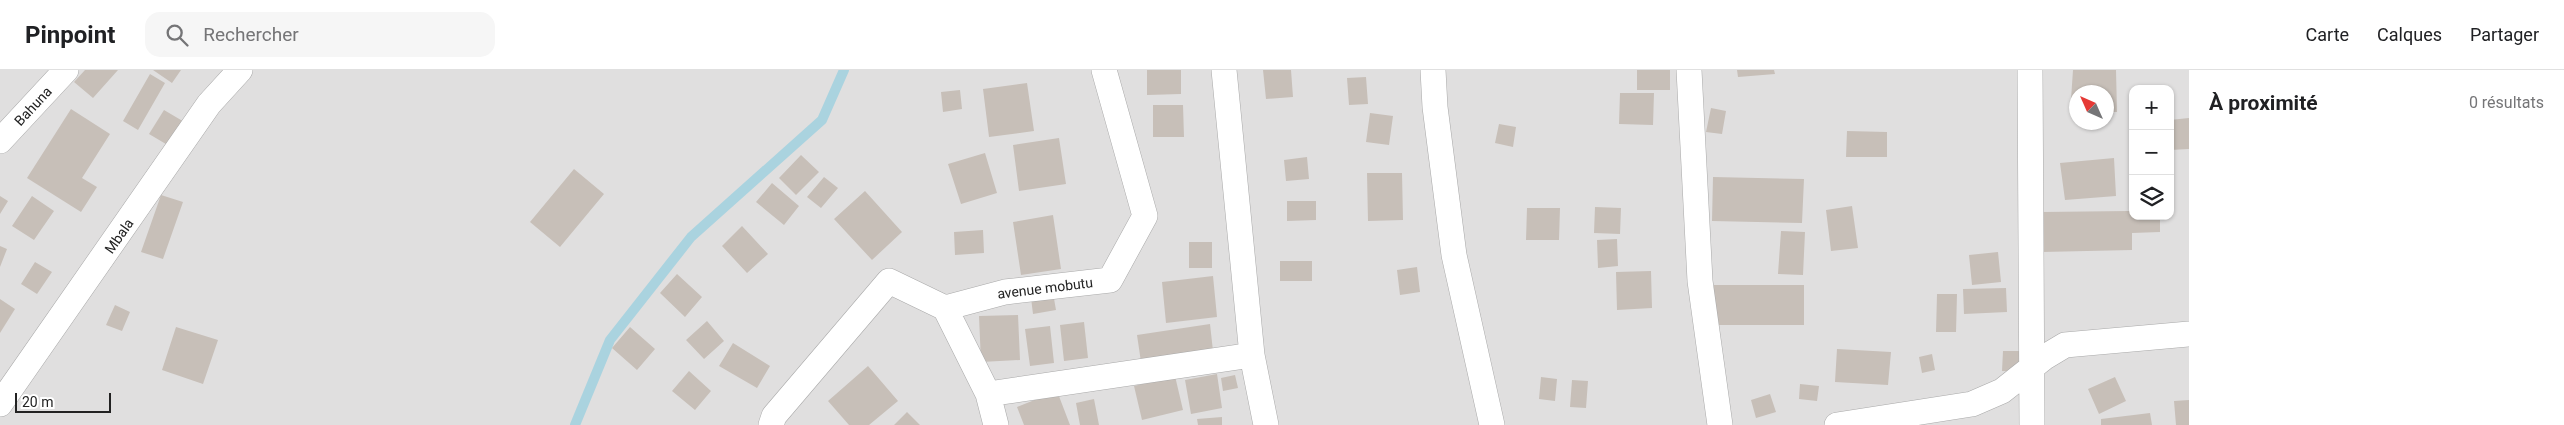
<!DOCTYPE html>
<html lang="fr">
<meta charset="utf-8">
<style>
:root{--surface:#fff;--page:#f6f6f6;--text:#202124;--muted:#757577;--line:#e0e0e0}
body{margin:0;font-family:Roboto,sans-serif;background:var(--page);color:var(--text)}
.controls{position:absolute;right:15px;top:15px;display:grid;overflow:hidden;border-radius:10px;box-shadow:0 1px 4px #0004}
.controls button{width:45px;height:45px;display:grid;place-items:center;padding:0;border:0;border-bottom:1px solid var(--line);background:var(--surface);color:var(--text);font:25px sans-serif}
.compass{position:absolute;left:2069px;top:15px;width:45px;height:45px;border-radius:50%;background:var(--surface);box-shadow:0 1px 4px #0004;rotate:315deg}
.scale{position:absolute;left:15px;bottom:12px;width:96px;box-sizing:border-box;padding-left:5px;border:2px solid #222;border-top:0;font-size:14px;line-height:18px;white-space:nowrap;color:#222;-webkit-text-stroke:4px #fff;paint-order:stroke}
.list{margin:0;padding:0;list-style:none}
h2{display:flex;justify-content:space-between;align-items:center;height:65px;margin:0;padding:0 20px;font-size:21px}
h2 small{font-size:16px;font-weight:400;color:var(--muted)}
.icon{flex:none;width:28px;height:28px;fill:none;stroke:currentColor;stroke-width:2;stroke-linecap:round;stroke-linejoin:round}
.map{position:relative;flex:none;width:2189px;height:355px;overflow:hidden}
header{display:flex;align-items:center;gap:30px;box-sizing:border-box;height:70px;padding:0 25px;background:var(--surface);border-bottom:1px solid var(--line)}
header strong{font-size:24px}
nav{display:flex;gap:28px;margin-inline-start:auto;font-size:18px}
.search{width:350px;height:45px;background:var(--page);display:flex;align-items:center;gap:12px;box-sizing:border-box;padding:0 18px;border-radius:15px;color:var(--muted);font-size:19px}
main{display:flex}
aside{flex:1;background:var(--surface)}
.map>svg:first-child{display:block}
.residential{fill:#e0dfdf;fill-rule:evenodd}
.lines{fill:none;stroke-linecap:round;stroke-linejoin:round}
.stream{stroke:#aad3df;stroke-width:10}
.building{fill:#c7bfb8}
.street-casing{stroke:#a9a9a9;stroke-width:26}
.street{stroke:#fff;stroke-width:25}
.labels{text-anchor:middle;stroke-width:5;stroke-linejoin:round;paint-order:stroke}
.street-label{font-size:14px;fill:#222;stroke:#fff}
</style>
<header>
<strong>Pinpoint</strong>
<div class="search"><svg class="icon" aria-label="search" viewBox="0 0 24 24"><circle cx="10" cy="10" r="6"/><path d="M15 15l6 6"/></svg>Rechercher</div>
<nav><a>Carte</a><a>Calques</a><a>Partager</a></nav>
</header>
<main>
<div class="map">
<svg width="2189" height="355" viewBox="0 0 2189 355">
<rect width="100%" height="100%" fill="#f2efe9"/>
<!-- residential -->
<path class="residential" d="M0 0H2189V355H0ZM2133 19H2170V146H2133ZM2076 22H2106V52H2076Z"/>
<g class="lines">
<!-- stream -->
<path class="stream" d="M575 355 610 270 691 167 822 50 844 0"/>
</g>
<!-- building -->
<path class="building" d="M85 0H118L93 28 74 12Z
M153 0H181L172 13Z
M1147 0H1181V24L1147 25Z
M1263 0H1291L1293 27 1266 29Z
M1637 0H1670V20H1637Z
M1737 0H1774L1775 4 1738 7Z
M2073 0H2116L2117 42H2106V22H2076V44H2070Z
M150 4 165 13 138 60 123 51Z
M1366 7 1368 34 1349 35 1347 8Z
M1027 13 1034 61 989 67 983 19Z
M960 20 962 39 943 42 941 22Z
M1620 23H1654L1653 55 1619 54Z
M1153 35H1183L1184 67H1153Z
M1711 38 1726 41 1722 64 1706 62Z
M71 39 110 64 82 108 97 117 81 142 27 108Z
M164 40 186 53 171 77 149 64Z
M1370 43 1393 46 1389 75 1366 72Z
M2189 48V79L2170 80V50Z
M1499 54 1516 57 1513 77 1495 73Z
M1847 61 1887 62V87H1846Z
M1059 68 1066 114 1019 121 1013 75Z
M985 83 997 123 961 134 948 94Z
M801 85 819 102 796 125 779 108Z
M1307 87 1309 109 1286 111 1284 90Z
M2114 88 2116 126 2065 130 2060 93Z
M574 99 604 124 560 177 530 152Z
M1367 103H1402L1403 150 1368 151Z
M824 107 838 118 821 138 807 127Z
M1713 107 1804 109 1802 153 1712 151Z
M772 113 799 136 784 155 756 132Z
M865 121 902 162 872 190 834 149Z
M161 125 183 132 163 189 141 182Z
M0 126 8 131 0 144Z
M32 126 54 141 34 170 12 156Z
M2129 127H2133V146H2160V162L2132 163V180L2042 182V142L2129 141Z
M1287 131H1316V150L1287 151Z
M1852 136 1858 178 1831 181 1826 140Z
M1595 137 1621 138 1620 164 1594 163Z
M1527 138H1560L1559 170H1526Z
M1053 145 1061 199 1021 205 1013 152Z
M742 156 768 184 747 203 722 176Z
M983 160 984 183 955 185 954 162Z
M1781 161 1805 162 1803 205 1778 204Z
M1617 169 1618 196 1598 198 1597 170Z
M1189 172H1212V198H1189Z
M0 176 7 179 0 197Z
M1998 182 2001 212 1972 215 1969 185Z
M1280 191H1312V211H1280Z
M35 192 52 202 37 224 21 214Z
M1417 197 1420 222 1400 225 1397 200Z
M1651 201 1652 238 1617 240 1616 202Z
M677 204 702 227 685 247 660 223Z
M1213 206 1217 247 1166 253 1162 212Z
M1714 215H1804V255H1714Z
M2006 218 2007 242 1964 244 1963 219Z
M1053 223 1056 240 1033 244 1031 228Z
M1937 224H1957L1956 262H1936Z
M0 229 15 239 0 263Z
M115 235 130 242 122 261 106 255Z
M1018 245 1020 290 981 292 979 246Z
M707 251 724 271 704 289 686 270Z
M1084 252 1088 288 1064 291 1060 255Z
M1210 254 1213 281 1141 292 1137 265Z
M1050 256 1054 293 1030 296 1025 259Z
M176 257 218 270 203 314 162 300Z
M630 257 655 279 637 300 612 278Z
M733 273 770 296 757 318 719 296Z
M1837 279 1891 282 1888 315 1835 312Z
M2003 281H2023V302L2002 301Z
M1932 284 1935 300 1922 303 1919 287Z
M868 296 898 331 869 355H849L828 331Z
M689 301 711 321 695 340 672 321Z
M1217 304 1222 338 1191 344 1185 310Z
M1235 305 1238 318 1223 321 1221 308Z
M1175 306 1183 340 1142 350 1134 316Z
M1541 307 1557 309 1555 331 1539 329Z
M2115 307 2126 331 2099 344 2088 319Z
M1572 310 1588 311 1586 338 1570 337Z
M1800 314 1819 316 1817 331 1799 329Z
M1057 321 1070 355H1024L1017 337Z
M1770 324 1776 342 1756 348 1751 330Z
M1094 329 1099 355H1080L1076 333Z
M2189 330V355H2176L2174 331Z
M907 342 920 355H894Z
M2150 343 2152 355H2101V349Z
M1222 347V355H1198L1197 349Z"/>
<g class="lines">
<defs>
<path id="street" d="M1224 0 1252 285 1266 355
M1433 0 1435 37 1454 185 1492 355
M1689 0 1700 211 1720 355
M2030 0 2032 355
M0 71 66 0
M945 238 988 324 996 355
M988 324 1252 285
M0 334 209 34 240 0
M771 355 774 346 889 211 945 238 1005 222 1110 210 1145 146 1104 0
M1837 355 1972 334 2002 321 2045 287 2065 275 2189 264"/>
</defs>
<!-- street casing -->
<use href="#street" class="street-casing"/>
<!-- street -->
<use href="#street" class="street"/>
</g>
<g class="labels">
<!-- street labels -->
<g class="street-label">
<text transform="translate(33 36) rotate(-47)" y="5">Bahuna</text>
<text transform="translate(119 166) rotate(-55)" y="5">Mbala</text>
<text transform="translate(1045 218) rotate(-7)" y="5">avenue mobutu</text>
</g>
</g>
</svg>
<div class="controls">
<button>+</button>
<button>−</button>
<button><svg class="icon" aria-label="layers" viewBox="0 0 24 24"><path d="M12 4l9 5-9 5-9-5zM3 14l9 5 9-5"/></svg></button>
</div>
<svg class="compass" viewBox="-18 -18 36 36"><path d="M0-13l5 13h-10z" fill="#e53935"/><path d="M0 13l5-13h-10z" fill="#757577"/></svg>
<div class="scale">20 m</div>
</div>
<aside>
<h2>À proximité<small>0 résultats</small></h2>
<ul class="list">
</ul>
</aside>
</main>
